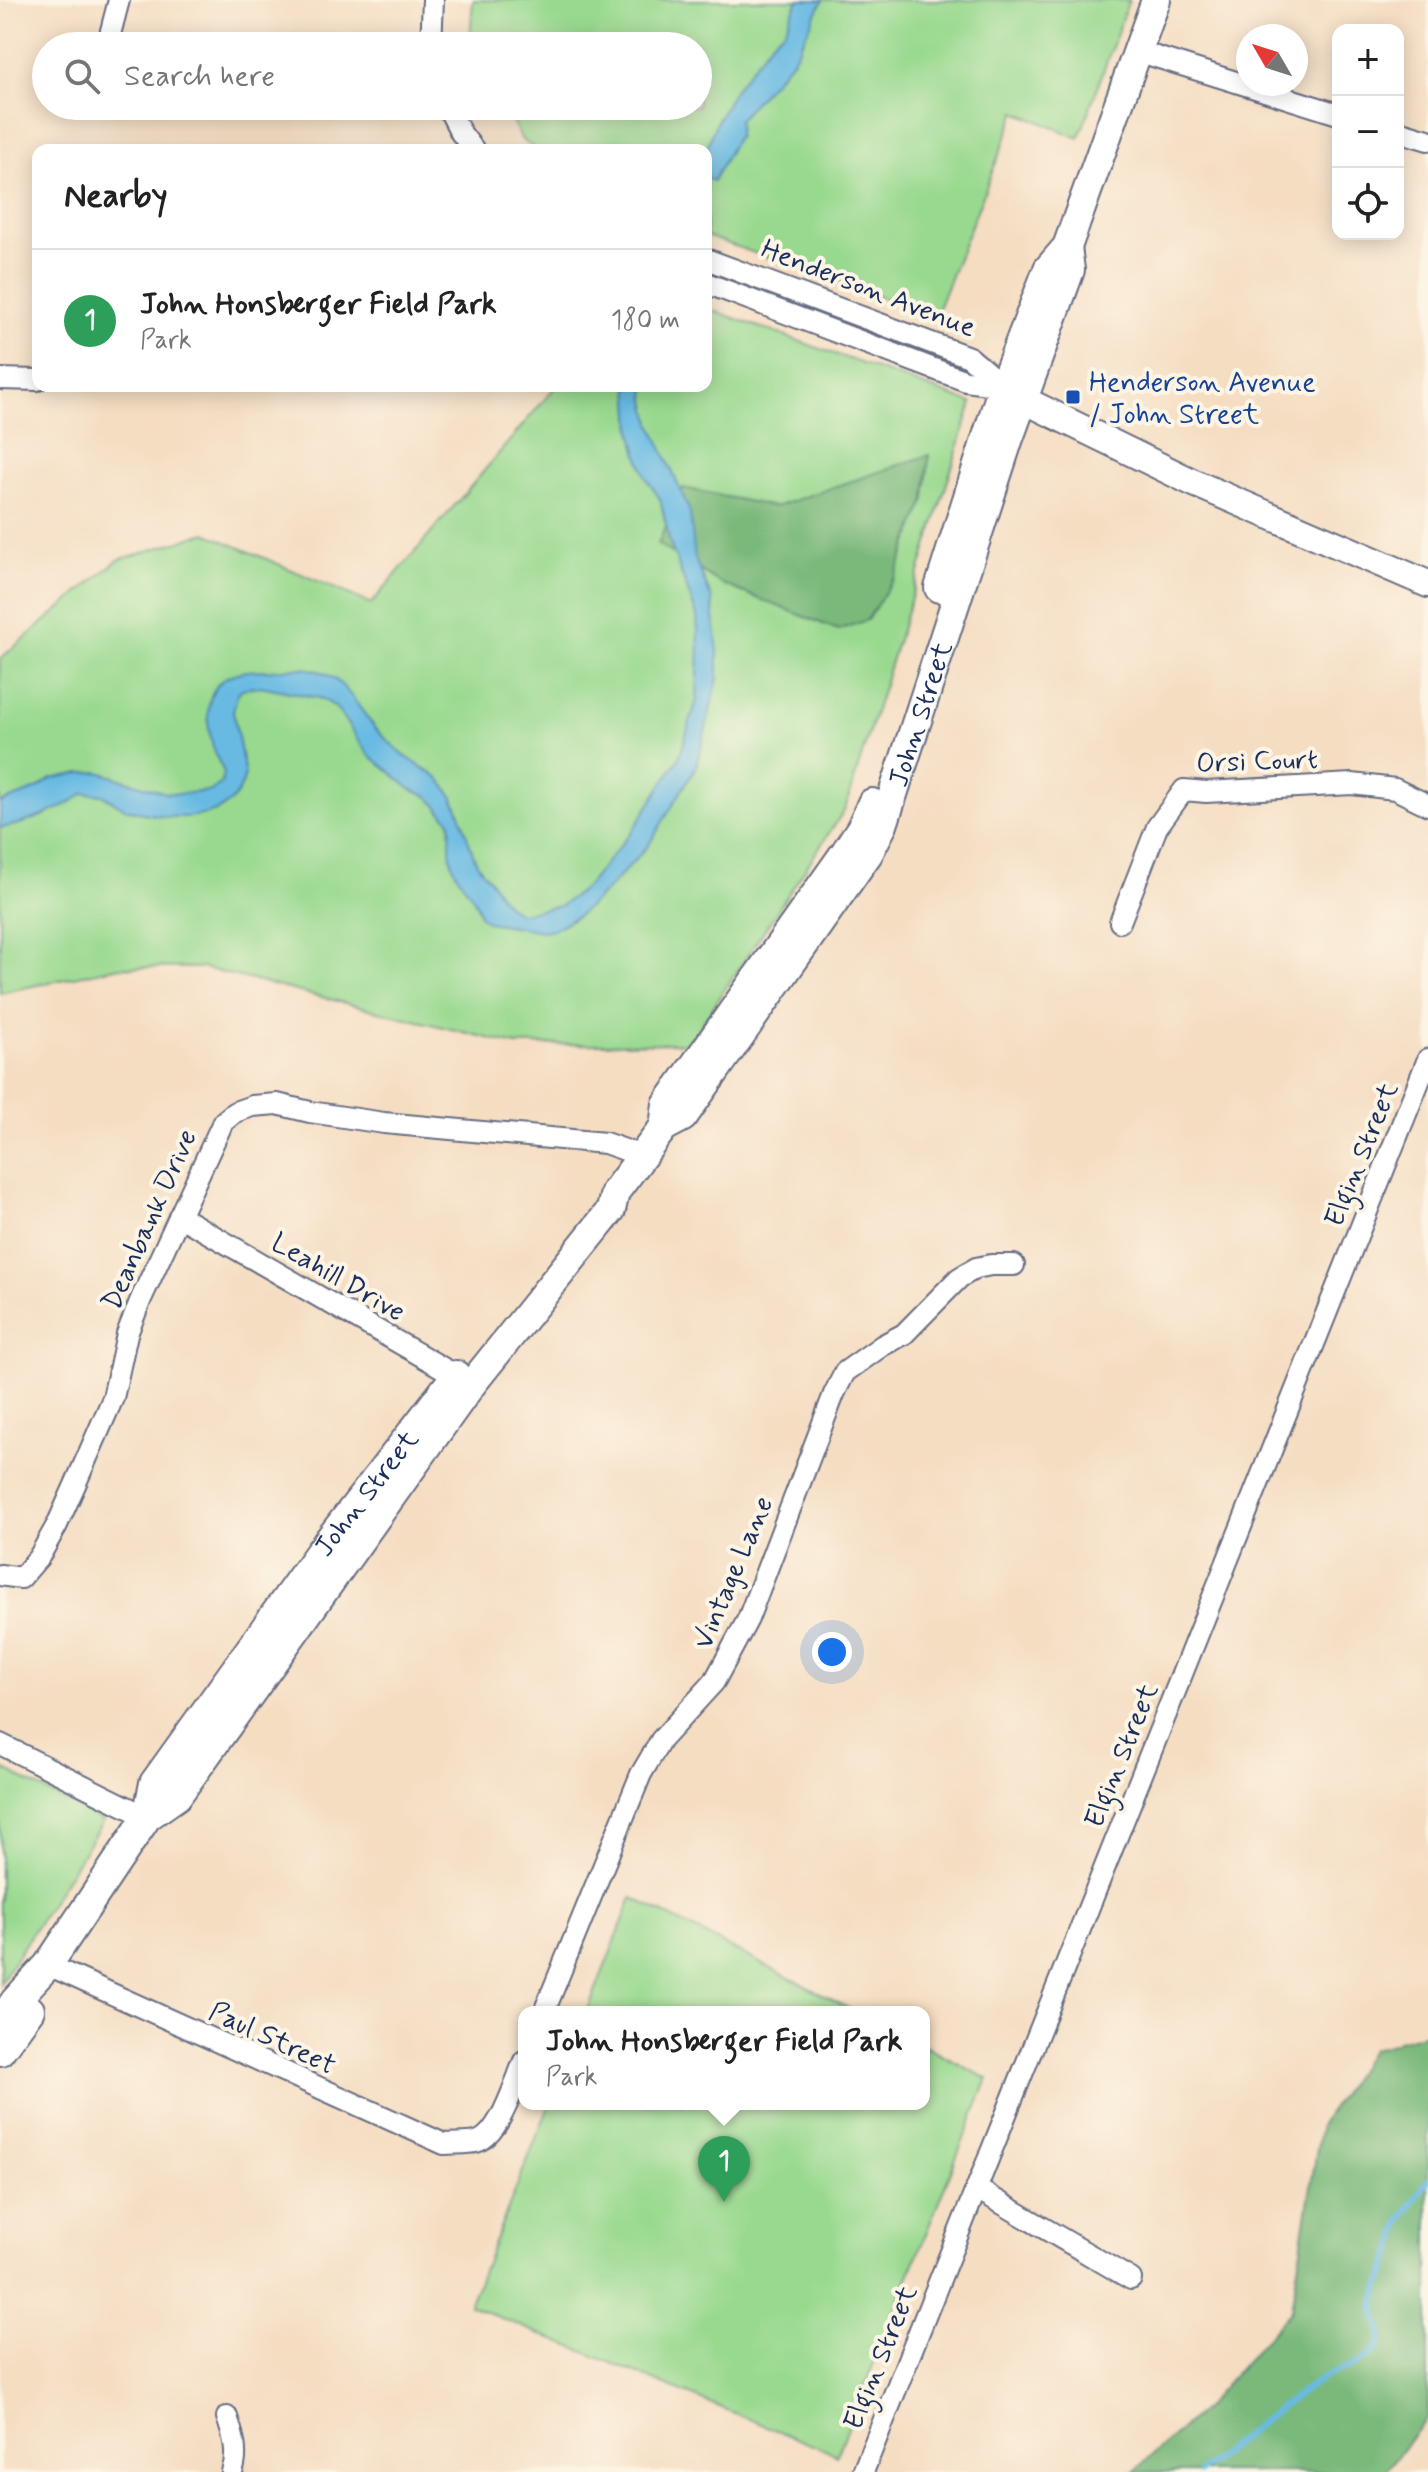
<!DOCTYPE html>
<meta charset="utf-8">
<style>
:root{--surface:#fff;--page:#f6f6f6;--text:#222;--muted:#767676;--line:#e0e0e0;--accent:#ea580c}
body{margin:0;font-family:Mynerve,sans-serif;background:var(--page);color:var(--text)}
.controls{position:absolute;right:24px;top:24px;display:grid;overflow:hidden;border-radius:16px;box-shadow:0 4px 20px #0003}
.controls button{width:72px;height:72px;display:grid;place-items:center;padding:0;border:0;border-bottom:2px solid var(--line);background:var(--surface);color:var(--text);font:40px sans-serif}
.compass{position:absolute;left:1236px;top:24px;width:72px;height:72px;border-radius:50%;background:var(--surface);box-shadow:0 4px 20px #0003;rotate:309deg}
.you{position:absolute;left:832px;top:1652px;width:28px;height:28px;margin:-20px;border:6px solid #fff;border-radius:50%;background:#1a73e8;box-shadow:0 0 0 12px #1a73e833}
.badge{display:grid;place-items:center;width:52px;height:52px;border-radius:50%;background:var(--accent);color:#fff;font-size:26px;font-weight:700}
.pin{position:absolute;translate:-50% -66px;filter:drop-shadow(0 2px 4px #0008)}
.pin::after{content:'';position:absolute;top:42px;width:28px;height:24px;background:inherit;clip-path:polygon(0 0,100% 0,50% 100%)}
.popup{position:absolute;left:518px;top:2006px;width:412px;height:104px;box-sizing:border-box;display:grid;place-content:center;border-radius:16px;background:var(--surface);filter:drop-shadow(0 2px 6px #0005);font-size:26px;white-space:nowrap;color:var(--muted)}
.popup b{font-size:30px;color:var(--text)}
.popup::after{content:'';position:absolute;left:50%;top:100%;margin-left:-16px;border:16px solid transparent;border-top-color:var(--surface)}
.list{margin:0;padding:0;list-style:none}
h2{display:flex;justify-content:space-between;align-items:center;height:104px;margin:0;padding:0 32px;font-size:34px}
h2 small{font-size:26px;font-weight:400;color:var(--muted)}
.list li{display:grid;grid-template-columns:52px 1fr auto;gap:24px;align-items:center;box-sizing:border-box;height:144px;padding:0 32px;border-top:2px solid var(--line)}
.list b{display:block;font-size:30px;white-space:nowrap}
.list p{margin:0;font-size:26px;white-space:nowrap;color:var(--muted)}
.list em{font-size:26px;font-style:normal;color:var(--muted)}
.icon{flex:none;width:44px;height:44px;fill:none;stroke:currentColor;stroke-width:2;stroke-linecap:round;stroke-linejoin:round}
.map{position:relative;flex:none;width:1428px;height:2472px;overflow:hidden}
.search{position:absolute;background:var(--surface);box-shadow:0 4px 20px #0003;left:32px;top:32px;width:680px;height:88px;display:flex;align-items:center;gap:20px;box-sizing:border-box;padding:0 28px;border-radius:44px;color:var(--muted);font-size:30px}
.panel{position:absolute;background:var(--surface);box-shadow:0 4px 20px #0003;left:32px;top:144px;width:680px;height:248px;border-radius:16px}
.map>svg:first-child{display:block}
.green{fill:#99d98f;stroke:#5a8476;stroke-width:2}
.forest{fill:#7ab97a;stroke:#4a746c;stroke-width:2}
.water{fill:#67bae3;stroke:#4174a0;stroke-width:2}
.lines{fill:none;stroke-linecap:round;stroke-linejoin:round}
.stream{stroke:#67bae3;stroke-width:6}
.minor-casing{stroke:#676c81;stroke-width:24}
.tertiary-casing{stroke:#676c81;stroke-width:30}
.secondary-casing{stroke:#676c81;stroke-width:32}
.minor{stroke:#fff;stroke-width:20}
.tertiary{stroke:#fff;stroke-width:26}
.secondary{stroke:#fff;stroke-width:28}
.transit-dot{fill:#1a4fb4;stroke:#fcf5e5;stroke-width:3}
.labels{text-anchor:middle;stroke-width:8;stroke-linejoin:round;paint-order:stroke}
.street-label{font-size:28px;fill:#1b2f5e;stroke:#fcf5e5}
.transit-label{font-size:28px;fill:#164399;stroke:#fcf5e5;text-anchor:start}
</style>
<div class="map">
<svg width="1428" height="2472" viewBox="0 0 1428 2472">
<rect width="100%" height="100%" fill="#fcf5e5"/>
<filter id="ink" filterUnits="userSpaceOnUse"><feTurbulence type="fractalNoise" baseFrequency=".0125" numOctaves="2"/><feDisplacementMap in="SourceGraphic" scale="16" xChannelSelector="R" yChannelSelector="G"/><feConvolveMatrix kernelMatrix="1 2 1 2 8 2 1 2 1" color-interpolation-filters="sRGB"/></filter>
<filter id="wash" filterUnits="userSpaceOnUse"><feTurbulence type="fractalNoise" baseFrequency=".006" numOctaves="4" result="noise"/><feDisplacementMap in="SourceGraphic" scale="32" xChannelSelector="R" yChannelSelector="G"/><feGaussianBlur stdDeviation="1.8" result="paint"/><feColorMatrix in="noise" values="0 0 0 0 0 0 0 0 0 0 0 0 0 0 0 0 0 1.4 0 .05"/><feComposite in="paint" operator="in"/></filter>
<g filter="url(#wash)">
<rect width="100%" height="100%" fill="#f5ddc2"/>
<!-- green -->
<path class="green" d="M473 0H1129L1079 138 1016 112 935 316 706 236V150H537L522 140 504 106H698V46H473L470 39Z
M706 308 972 403 845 809 689 1043 516 1045 203 968 120 967 0 993V659L118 560 206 533 371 604 556 386H706Z
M0 1767 103 1821 0 1983Z
M632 1898H633L856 2012H587Z
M924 2046 988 2079 837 2455 469 2305 550 2104H924Z"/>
<!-- forest -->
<path class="forest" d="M929 455 925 499 895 577 867 620 838 630 722 584 658 544 683 488 775 507Z
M1428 2032V2417L1385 2472H1133L1203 2410 1291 2310 1321 2124 1372 2049Z"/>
<!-- water -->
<path class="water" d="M798 0H823L793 60 739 119 738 135 713 181 706 178V150L716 123 733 92 772 41 785 30Z
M629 386H647L645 395 651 423 690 512 695 559 712 599 718 652V678L702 744 695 769 648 846 607 890 578 916 554 929 542 931 488 922 480 916C477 896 459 884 453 866 447 850 452 836 450 821L429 797 412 790 369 755 336 708 323 699 261 686 242 689 238 693 233 711 245 774C235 827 169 820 130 810 120 808 112 799 102 795 97 794 89 794 84 793 66 808 24 825 0 828V803L37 789 51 779 80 773 99 772 166 793 178 794 211 791 221 783 224 772C208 745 195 691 231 675 244 669 260 671 273 670 289 668 306 666 321 672 348 681 360 713 379 732 389 742 400 753 411 760 421 767 432 772 441 781 463 804 464 836 477 863 481 871 488 876 492 883 500 896 505 906 520 913L560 906 574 896 587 886 633 830 679 758 697 699 699 648 697 616 670 543 660 499 646 478 638 455 632 431Z"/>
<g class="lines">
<!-- stream -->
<path class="stream" d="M1200 2472C1223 2453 1326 2365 1350 2368 1368 2356 1386 2350 1379 2325 1377 2316 1374 2309 1375 2300L1395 2245 1400 2221 1428 2180"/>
</g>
</g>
<g filter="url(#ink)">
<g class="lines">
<defs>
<path id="minor" d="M107 46 119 0
M431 46 433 0
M1137 51 1338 114
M447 106 461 133 474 150
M1398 131 1428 140
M706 259 969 357 1003 386
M706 283 966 381 1003 386
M0 379 38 380
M1120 922 1157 827 1184 790 1206 792 1352 784 1395 789 1428 805
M179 1216 467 1382
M0 1575 21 1578 39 1557 57 1525 75 1485 113 1398 127 1334 141 1299 223 1122 235 1112 252 1106 277 1104 310 1112 384 1123 605 1143 642 1156
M0 1744 147 1817
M48 1965 444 2144C454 2143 466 2144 476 2142 500 2136 515 2082 524 2061
M544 2012 641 1774 661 1740 714 1682 748 1619 834 1394 845 1372 883 1345 904 1334 959 1278 976 1268 991 1265H1014
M977 2189 1131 2279
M227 2417C233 2435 239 2453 232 2472
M863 2472 1428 1059"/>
<path id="tertiary" d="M1007 388 1022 399 1192 482 1428 584"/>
<g id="secondary">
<path d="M939 588 1003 386 1048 269 1067 247 1156 0"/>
<path d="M664 1127 667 1104 846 851 861 828 872 803"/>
<path id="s1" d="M147 1817 154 1783 321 1550 456 1375"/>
<path id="s2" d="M0 2023 15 2001 48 1965 147 1817 177 1796 471 1385 611 1210 615 1192 664 1127 683 1117 868 854 883 825 1008 441 1070 270 1067 247"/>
<path d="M0 2051 30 2010"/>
</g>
</defs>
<!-- minor casing -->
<use href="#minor" class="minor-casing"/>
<!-- tertiary casing -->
<use href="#tertiary" class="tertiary-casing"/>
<!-- secondary casing -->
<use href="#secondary" class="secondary-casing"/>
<!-- minor -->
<use href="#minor" class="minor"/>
<!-- tertiary -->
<use href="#tertiary" class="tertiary"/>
<!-- secondary -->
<use href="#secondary" class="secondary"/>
</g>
</g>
<!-- markers -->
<rect class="transit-dot" x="1065" y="389" width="16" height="16" rx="4"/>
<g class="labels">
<!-- street labels -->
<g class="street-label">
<text transform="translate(869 287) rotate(21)" y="10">Henderson Avenue</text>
<text dy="10" stroke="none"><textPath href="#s2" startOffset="1612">John Street</textPath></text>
<text transform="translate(1257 760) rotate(-2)" y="10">Orsi Court</text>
<text transform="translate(1360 1154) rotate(-68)" y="10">Elgin Street</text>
<text transform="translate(148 1219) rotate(-66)" y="10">Deanbank Drive</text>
<text transform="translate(339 1276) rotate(30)" y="10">Leahill Drive</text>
<text dy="10" stroke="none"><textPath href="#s1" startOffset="394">John Street</textPath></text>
<text transform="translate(732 1572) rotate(-67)" y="10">Vintage Lane</text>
<text transform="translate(1120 1755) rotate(-68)" y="10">Elgin Street</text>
<text transform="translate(273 2037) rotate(25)" y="10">Paul Street</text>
<text transform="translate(879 2357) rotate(-68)" y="10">Elgin Street</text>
</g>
<!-- transit labels -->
<g class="transit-label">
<text x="1089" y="391">Henderson Avenue<tspan x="1089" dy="32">/ John Street</tspan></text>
</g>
</g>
</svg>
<div class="controls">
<button>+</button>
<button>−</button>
<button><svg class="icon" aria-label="locate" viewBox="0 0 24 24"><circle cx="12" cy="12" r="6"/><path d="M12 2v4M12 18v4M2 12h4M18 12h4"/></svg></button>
</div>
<svg class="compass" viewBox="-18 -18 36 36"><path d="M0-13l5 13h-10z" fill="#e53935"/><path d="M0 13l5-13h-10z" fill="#767676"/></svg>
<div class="you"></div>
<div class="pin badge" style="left:724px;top:2202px;background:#2e9e5b">1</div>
<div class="popup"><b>John Honsberger Field Park</b>Park</div>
<div class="search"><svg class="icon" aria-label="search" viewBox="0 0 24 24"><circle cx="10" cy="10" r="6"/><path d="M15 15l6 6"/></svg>Search here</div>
<section class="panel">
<h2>Nearby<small></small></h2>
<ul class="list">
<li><span class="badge" style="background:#2e9e5b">1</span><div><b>John Honsberger Field Park</b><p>Park</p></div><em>180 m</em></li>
</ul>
</section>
</div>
